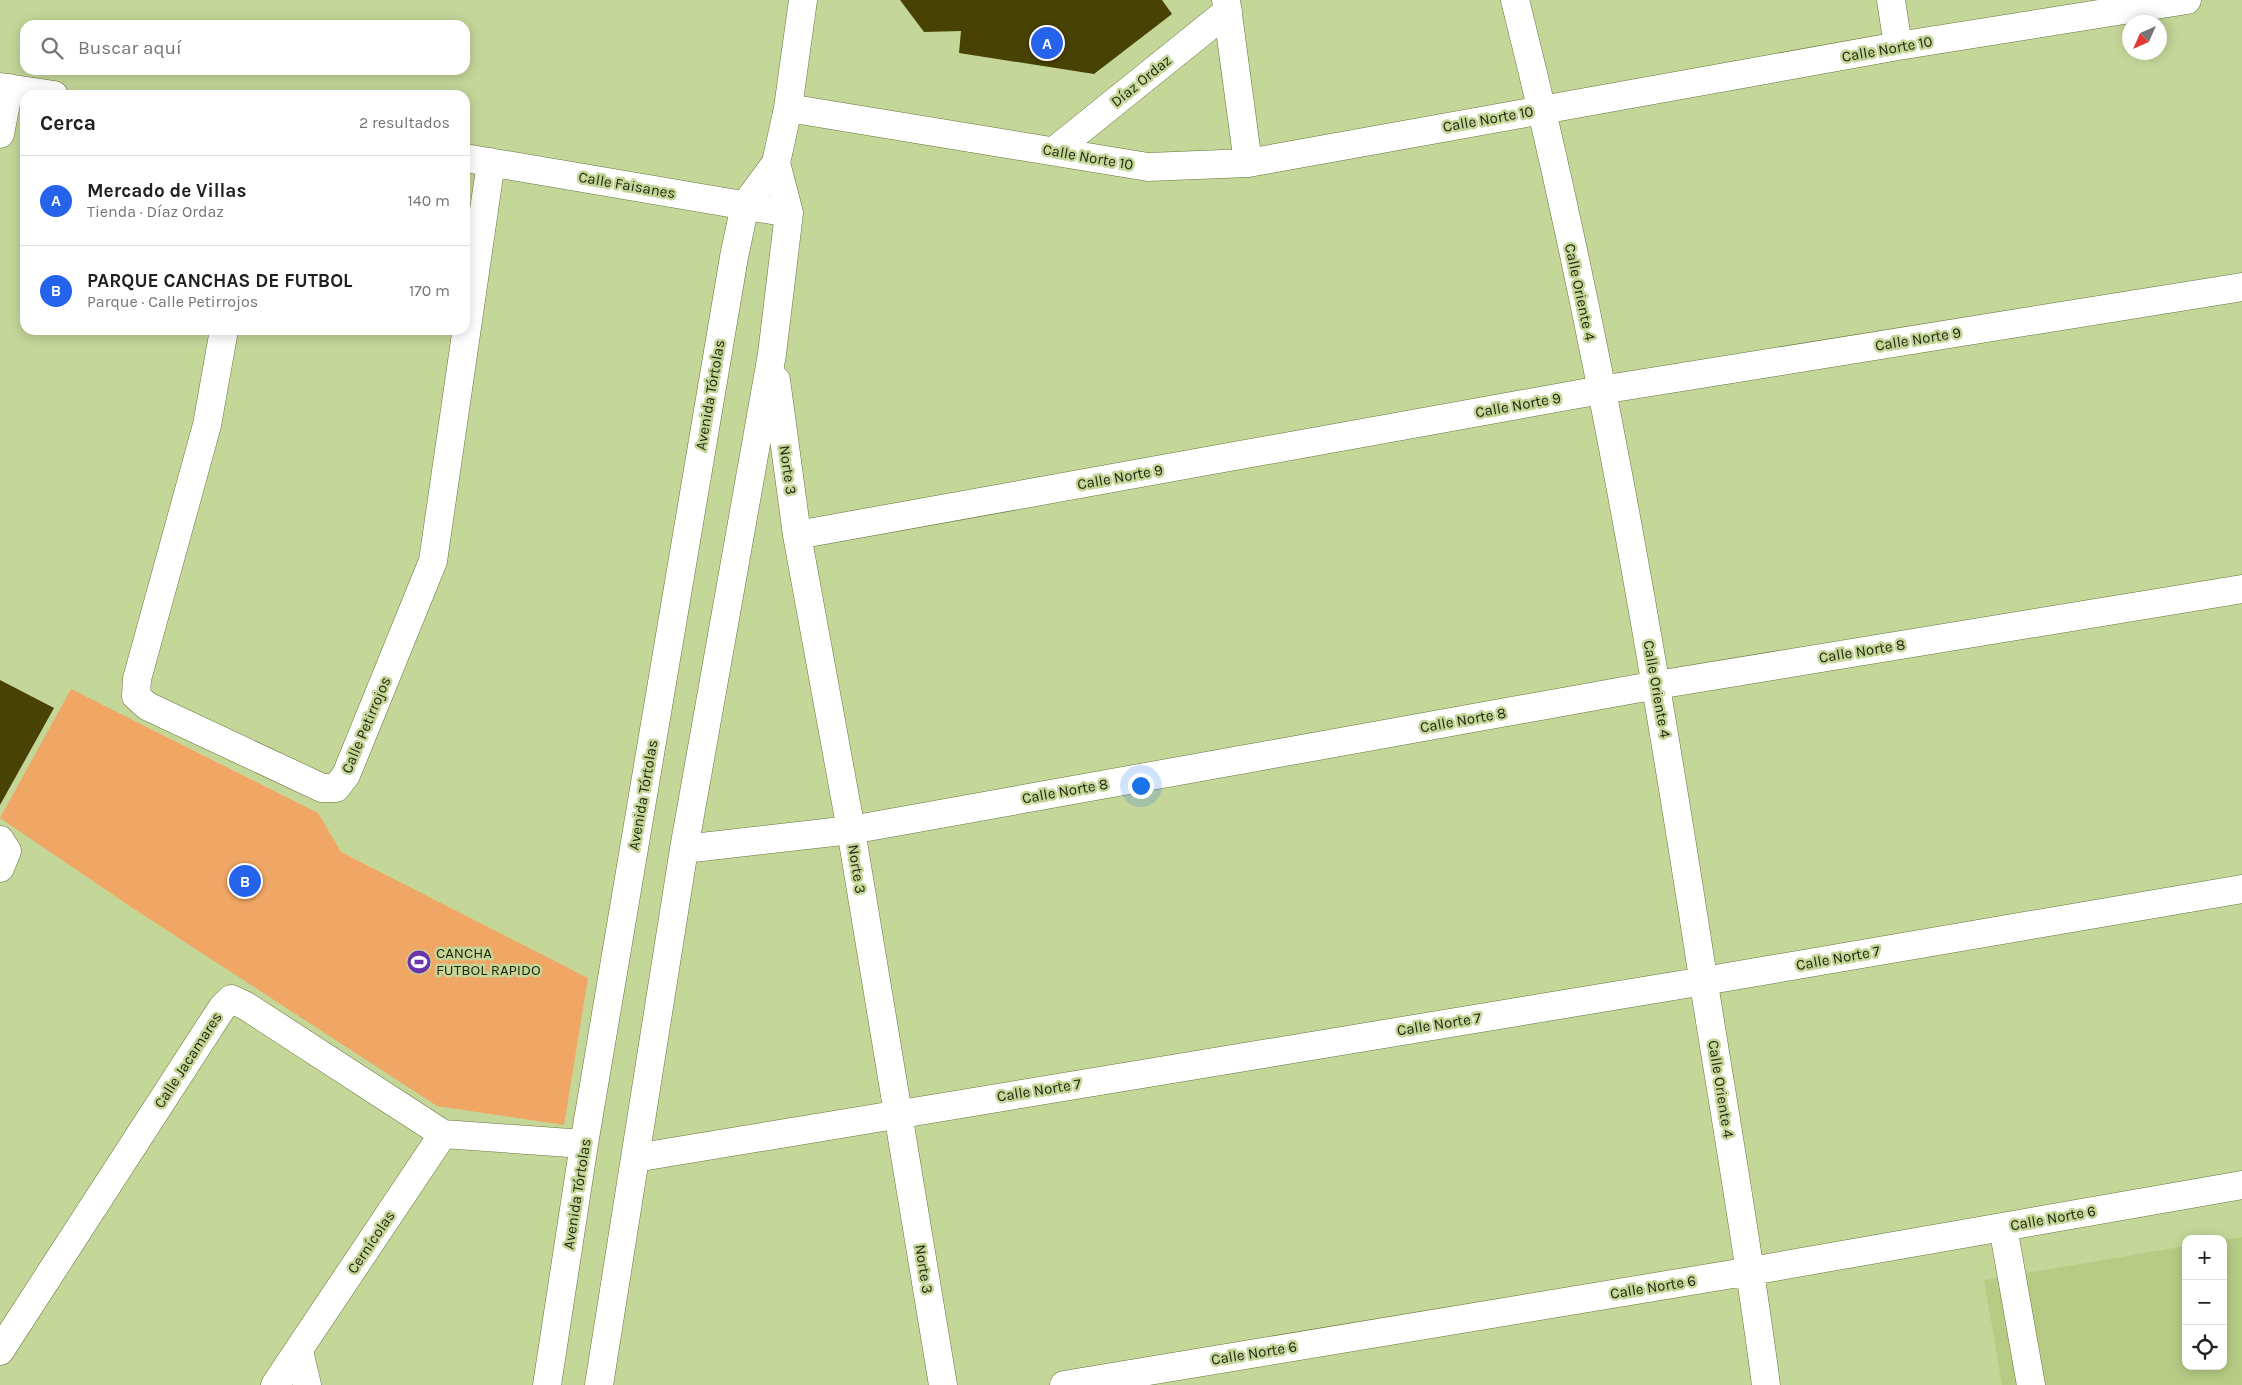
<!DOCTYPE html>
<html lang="es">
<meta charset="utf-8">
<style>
:root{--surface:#fff;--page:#f6f6f6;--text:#202124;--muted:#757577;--line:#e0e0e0;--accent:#2563eb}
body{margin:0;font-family:Karla,sans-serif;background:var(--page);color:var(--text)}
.controls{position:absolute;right:15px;bottom:15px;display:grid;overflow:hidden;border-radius:10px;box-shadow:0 2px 12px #0003}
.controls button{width:45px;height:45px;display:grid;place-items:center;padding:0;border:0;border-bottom:1px solid var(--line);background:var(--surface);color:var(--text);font:25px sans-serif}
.compass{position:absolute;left:2122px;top:15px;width:45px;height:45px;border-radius:50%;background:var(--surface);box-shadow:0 2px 12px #0003;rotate:225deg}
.you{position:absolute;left:1140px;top:785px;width:18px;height:18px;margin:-12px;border:4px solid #fff;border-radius:50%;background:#1a73e8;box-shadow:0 0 0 8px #1a73e833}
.badge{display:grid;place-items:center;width:32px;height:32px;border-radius:50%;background:var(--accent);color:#fff;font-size:16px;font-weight:700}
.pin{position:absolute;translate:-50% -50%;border:2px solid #fff;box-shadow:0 1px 5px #0006}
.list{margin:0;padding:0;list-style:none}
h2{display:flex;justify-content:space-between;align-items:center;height:65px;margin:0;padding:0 20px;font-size:21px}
h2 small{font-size:16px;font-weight:400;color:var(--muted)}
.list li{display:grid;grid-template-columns:32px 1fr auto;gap:15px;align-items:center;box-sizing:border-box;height:90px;padding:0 20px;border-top:1px solid var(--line)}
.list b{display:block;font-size:19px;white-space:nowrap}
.list p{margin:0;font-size:16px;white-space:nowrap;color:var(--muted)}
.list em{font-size:16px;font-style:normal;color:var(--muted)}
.icon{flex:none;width:28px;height:28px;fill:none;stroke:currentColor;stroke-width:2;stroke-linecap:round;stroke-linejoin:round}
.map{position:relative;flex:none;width:2242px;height:1385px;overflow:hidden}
.search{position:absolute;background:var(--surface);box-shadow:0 2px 12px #0003;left:20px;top:20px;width:450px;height:55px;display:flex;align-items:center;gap:12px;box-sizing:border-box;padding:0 18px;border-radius:15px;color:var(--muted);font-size:19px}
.panel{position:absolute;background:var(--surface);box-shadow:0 2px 12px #0003;left:20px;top:90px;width:450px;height:245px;border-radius:15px}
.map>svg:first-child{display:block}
.built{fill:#b7cb85}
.green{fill:#f0a766}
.building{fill:#494205}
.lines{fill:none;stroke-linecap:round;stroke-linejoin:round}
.minor-casing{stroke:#65753b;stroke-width:29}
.minor{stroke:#fff;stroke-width:28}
.labels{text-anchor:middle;stroke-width:5;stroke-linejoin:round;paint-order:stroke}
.street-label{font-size:15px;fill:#1f250d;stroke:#c4d698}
.poi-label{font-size:15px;fill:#1f250d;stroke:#c4d698;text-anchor:start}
</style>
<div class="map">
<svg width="2242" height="1385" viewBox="0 0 2242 1385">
<rect width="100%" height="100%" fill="#c4d698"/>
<!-- built -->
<path class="built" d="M2242 1237V1385H2002L1984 1280 2186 1246V1366H2223V1240Z"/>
<!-- green -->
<path class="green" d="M71 689 318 813 341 852 588 978 564 1125 437 1106 134 909 0 818Z"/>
<!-- building -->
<path class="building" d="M900 0H1162L1172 14 1094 74 959 53 961 31 924 32Z
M0 680 54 708 0 805Z"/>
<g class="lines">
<defs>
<path id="minor" d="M1226 0 1248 163
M1515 0C1595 318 1651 642 1701 965 1723 1105 1748 1245 1766 1385
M1891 0 1898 46
M0 87 54 95
M788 108 1148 167 1248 163 1898 46 2187 0
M0 134 9 88
M1054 151 1228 11
M465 158 789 213
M224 330 207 425 137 679 136 696 147 706 322 788H336L346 775 433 561 491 162
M776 380 797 535 851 830 943 1385
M797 535 1601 390 2242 287
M0 840 7 851 0 868
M684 849 851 830 1657 685 2242 589
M635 1158 1704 981 2242 889
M2003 1227 2031 1385
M0 1351 222 1008 231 999 246 1006 443 1134 584 1144
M299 1351 307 1385
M275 1385 443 1134
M547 1385 584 1144 734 257 745 205 776 163 788 108 803 0
M599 1385 684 849 772 354 789 213 776 163
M1064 1385 1751 1271 2242 1185"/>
</defs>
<!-- minor casing -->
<use href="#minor" class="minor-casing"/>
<!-- minor -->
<use href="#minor" class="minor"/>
</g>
<!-- icons -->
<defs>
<symbol id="stadium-disc" viewBox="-11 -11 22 22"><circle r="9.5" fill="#6c34aa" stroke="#c4d698"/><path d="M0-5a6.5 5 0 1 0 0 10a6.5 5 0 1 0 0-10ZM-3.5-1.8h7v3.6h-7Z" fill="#fff"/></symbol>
</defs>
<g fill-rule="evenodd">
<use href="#stadium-disc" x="405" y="948" width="28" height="28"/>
</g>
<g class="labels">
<!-- street labels -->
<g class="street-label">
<text transform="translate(1887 49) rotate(-10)" y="5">Calle Norte 10</text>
<text transform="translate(1141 81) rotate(-39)" y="5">Díaz Ordaz</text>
<text transform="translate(1488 119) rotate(-10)" y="5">Calle Norte 10</text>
<text transform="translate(1088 157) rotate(10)" y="5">Calle Norte 10</text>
<text transform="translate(627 185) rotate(10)" y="5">Calle Faisanes</text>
<text transform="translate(1580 292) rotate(78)" y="5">Calle Oriente 4</text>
<text transform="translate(1918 339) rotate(-9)" y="5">Calle Norte 9</text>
<text transform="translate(710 395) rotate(-80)" y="5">Avenida Tórtolas</text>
<text transform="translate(1518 405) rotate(-10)" y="5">Calle Norte 9</text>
<text transform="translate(788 470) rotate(82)" y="5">Norte 3</text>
<text transform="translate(1120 477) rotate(-10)" y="5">Calle Norte 9</text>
<text transform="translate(1862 651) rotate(-9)" y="5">Calle Norte 8</text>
<text transform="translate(1657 689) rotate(80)" y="5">Calle Oriente 4</text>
<text transform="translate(1463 720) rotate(-10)" y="5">Calle Norte 8</text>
<text transform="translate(366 725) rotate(-67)" y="5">Calle Petirrojos</text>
<text transform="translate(1065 791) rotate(-10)" y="5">Calle Norte 8</text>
<text transform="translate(643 795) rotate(-80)" y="5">Avenida Tórtolas</text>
<text transform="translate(857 869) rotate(81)" y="5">Norte 3</text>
<text transform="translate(1838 958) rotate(-10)" y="5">Calle Norte 7</text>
<text transform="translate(1439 1024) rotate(-9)" y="5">Calle Norte 7</text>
<text transform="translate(188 1060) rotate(-57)" y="5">Calle Jacamares</text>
<text transform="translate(1721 1089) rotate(81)" y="5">Calle Oriente 4</text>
<text transform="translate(1039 1090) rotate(-9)" y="5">Calle Norte 7</text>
<text transform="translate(577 1194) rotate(-81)" y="5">Avenida Tórtolas</text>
<text transform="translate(2053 1218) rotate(-10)" y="5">Calle Norte 6</text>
<text transform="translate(371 1242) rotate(-56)" y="5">Cernícolas</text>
<text transform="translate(924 1269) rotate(81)" y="5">Norte 3</text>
<text transform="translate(1653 1287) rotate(-9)" y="5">Calle Norte 6</text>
<text transform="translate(1254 1353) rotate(-9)" y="5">Calle Norte 6</text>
</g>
<!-- poi labels -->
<g class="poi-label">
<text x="436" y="958">CANCHA<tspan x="436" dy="17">FUTBOL RAPIDO</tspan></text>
</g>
</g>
</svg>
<div class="controls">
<button>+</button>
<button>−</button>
<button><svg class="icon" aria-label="locate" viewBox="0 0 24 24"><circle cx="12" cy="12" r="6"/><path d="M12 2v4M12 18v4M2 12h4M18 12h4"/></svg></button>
</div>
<svg class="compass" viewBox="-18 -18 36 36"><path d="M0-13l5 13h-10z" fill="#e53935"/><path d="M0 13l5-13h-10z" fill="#757577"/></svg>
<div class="you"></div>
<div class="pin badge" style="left:1047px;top:43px">A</div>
<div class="pin badge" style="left:245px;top:881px">B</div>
<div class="search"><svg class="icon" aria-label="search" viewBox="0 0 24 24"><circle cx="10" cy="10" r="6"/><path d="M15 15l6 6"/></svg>Buscar aquí</div>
<section class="panel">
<h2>Cerca<small>2 resultados</small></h2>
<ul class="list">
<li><span class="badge">A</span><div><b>Mercado de Villas</b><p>Tienda · Díaz Ordaz</p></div><em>140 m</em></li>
<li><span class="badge">B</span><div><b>PARQUE CANCHAS DE FUTBOL</b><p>Parque · Calle Petirrojos</p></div><em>170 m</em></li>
</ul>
</section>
</div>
